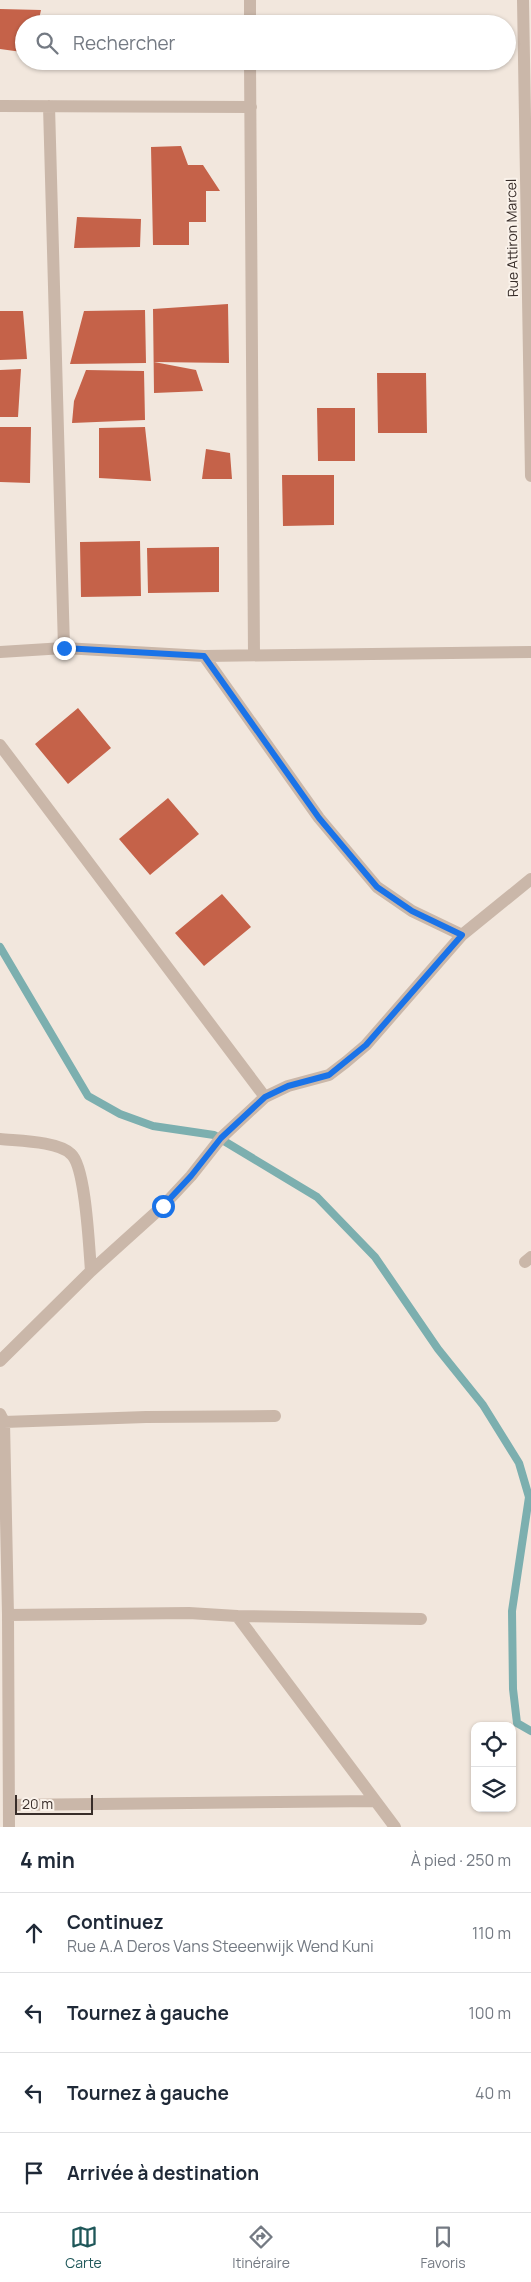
<!DOCTYPE html>
<html lang="fr">
<meta charset="utf-8">
<style>
:root{--surface:#fff;--page:#f2f2f3;--text:#1f2937;--muted:#747a83;--line:#e0e1e3;--accent:#1f5759}
body{margin:0;font-family:Manrope,sans-serif;background:var(--page);color:var(--text)}
.controls{position:absolute;right:15px;bottom:15px;display:grid;overflow:hidden;border-radius:10px;box-shadow:0 1px 4px #0004}
.controls button{width:45px;height:45px;display:grid;place-items:center;padding:0;border:0;border-bottom:1px solid var(--line);background:var(--surface);color:var(--text);font:25px sans-serif}
.scale{position:absolute;left:15px;bottom:12px;width:78px;box-sizing:border-box;padding-left:5px;border:2px solid #382d29;border-top:0;font-size:14px;line-height:18px;white-space:nowrap;color:#382d29;-webkit-text-stroke:4px #faf2ea;paint-order:stroke}
.stop{position:absolute;width:15px;height:15px;margin:-11px;border:4px solid #1a73e8;border-radius:50%;background:#fff}
.stop.end{background:#1a73e8;border-color:#fff;box-shadow:0 1px 5px #0008}
.list{margin:0;padding:0;list-style:none}
h2{display:flex;justify-content:space-between;align-items:center;height:65px;margin:0;padding:0 20px;font-size:21px}
h2 small{font-size:16px;font-weight:400;color:var(--muted)}
.list li{display:grid;grid-template-columns:32px 1fr auto;gap:15px;align-items:center;box-sizing:border-box;height:80px;padding:0 20px;border-top:1px solid var(--line)}
.list b{display:block;font-size:19px;white-space:nowrap}
.list p{margin:0;font-size:16px;white-space:nowrap;color:var(--muted)}
.list em{font-size:16px;font-style:normal;color:var(--muted)}
.icon{flex:none;width:28px;height:28px;fill:none;stroke:currentColor;stroke-width:2;stroke-linecap:round;stroke-linejoin:round}
.map{position:relative;flex:none;width:531px;height:1827px;overflow:hidden}
.search{position:absolute;background:var(--surface);box-shadow:0 1px 4px #0004;left:15px;right:15px;top:15px;height:55px;display:flex;align-items:center;gap:12px;box-sizing:border-box;padding:0 18px;border-radius:28px;color:var(--muted);font-size:19px}
.sheet{height:385px;background:var(--surface)}
nav{display:flex;justify-content:space-around;align-items:center;box-sizing:border-box;height:70px;border-top:1px solid var(--line);background:var(--surface);font-size:14px;color:var(--muted)}
nav a{display:grid;justify-items:center;gap:2px}
nav .on{color:var(--accent)}
.map>svg:first-child{display:block}
.lines{fill:none;stroke-linecap:round;stroke-linejoin:round}
.stream{stroke:#7cafaf;stroke-width:8}
.building{fill:#c56249}
.minor{stroke:#cab7a9;stroke-width:12}
.route{stroke:#1a73e8;stroke-width:6}
.labels{text-anchor:middle;stroke-width:4;stroke-linejoin:round;paint-order:stroke}
.street-label{font-size:14px;fill:#382d29;stroke:#faf2ea}
</style>
<div class="map">
<svg width="531" height="1827" viewBox="0 0 531 1827">
<rect width="100%" height="100%" fill="#f2e7dd"/>
<g class="lines">
<!-- stream -->
<path class="stream" d="M0 947 88 1096 120 1114 153 1126 214 1135 317 1197 375 1257 438 1349 483 1405 519 1463 529 1497 512 1611 513 1689 517 1723 531 1731"/>
</g>
<!-- building -->
<path class="building" d="M0 9 41 10 38 24H24L22 52 0 49Z
M181 146 188 165H203L220 191H206V222H189V245H153L151 147Z
M77 217 141 219 140 247 74 248Z
M228 304 229 363 154 362 196 370 203 391 154 393 153 309Z
M145 310 146 363 70 364 84 311Z
M0 311H23L27 359 0 360Z
M21 369 18 417H0V370Z
M86 370 144 371 145 420 72 423 74 401Z
M377 373H426L427 433H378Z
M317 408H355V461H318Z
M0 427H31L30 483 0 482Z
M145 427 151 481 99 478V428Z
M206 449 230 453 232 479H202Z
M282 475H334V525L283 526Z
M140 541 141 596 81 597 80 542Z
M219 547V592L148 593 147 548Z
M78 708 111 748 68 784 35 744Z
M168 798 199 834 150 875 119 839Z
M222 894 251 927 204 966 175 933Z"/>
<g class="lines">
<!-- minor -->
<path class="minor" d="M250 0V24
M523 0 531 476
M250 61 254 655
M0 106 251 107
M49 106 64 648
M0 652 64 648 204 656 531 652
M204 656 319 818 377 887 412 911 462 935
M0 745 265 1097
M0 1139C18 1141 58 1141 71 1154 86 1167 89 1248 91 1271
M525 1262 531 1257
M0 1361 91 1271 163 1206 191 1176 221 1138 265 1097 288 1086 329 1075 346 1062 366 1045 462 935 531 879
M0 1414 4 1422 8 1615 9 1827
M4 1422 146 1417 275 1416
M8 1615 189 1613 237 1616 421 1619
M237 1616 395 1827
M9 1805 375 1801"/>
</g>
<g class="lines">
<!-- route -->
<path class="route" d="M64 648 204 656 319 818 377 887 412 911 462 935 366 1045 329 1075 288 1086 265 1097 221 1138 191 1176 163 1206"/>
</g>
<g class="labels">
<!-- street labels -->
<g class="street-label">
<text transform="translate(512 238) rotate(-91)" y="5">Rue Attiron Marcel</text>
</g>
</g>
</svg>
<div class="controls">
<button><svg class="icon" aria-label="locate" viewBox="0 0 24 24"><circle cx="12" cy="12" r="6"/><path d="M12 2v4M12 18v4M2 12h4M18 12h4"/></svg></button>
<button><svg class="icon" aria-label="layers" viewBox="0 0 24 24"><path d="M12 4l9 5-9 5-9-5zM3 14l9 5 9-5"/></svg></button>
</div>
<div class="scale">20 m</div>
<div class="stop" style="left:163px;top:1206px"></div>
<div class="stop end" style="left:64px;top:648px"></div>
<div class="search"><svg class="icon" aria-label="search" viewBox="0 0 24 24"><circle cx="10" cy="10" r="6"/><path d="M15 15l6 6"/></svg>Rechercher</div>
</div>
<section class="sheet">
<h2>4 min<small>À pied · 250 m</small></h2>
<ul class="list">
<li><svg class="icon" aria-label="ahead" viewBox="0 0 24 24"><path d="M12 20V5M6 11l6-6 6 6"/></svg><div><b>Continuez</b><p>Rue A.A Deros Vans Steeenwijk Wend Kuni</p></div><em>110 m</em></li>
<li><svg class="icon" aria-label="left" viewBox="0 0 24 24"><path d="M17 20v-9H6M10 6l-5 5 5 5"/></svg><div><b>Tournez à gauche</b></div><em>100 m</em></li>
<li><svg class="icon" aria-label="left" viewBox="0 0 24 24"><path d="M17 20v-9H6M10 6l-5 5 5 5"/></svg><div><b>Tournez à gauche</b></div><em>40 m</em></li>
<li><svg class="icon" aria-label="arrive" viewBox="0 0 24 24"><path d="M6 21V4h12l-3 4 3 4H6"/></svg><div><b>Arrivée à destination</b></div></li>
</ul>
</section>
<nav>
<a class="on"><svg class="icon" aria-label="map" viewBox="0 0 24 24"><path d="M3 6l6-2 6 2 6-2v14l-6 2-6-2-6 2zM9 4v14M15 6v14"/></svg>Carte</a>
<a><svg class="icon" aria-label="directions" viewBox="0 0 24 24"><path d="M12 3l9 9-9 9-9-9zM9 14v-3h6M13 9l2 2-2 2"/></svg>Itinéraire</a>
<a><svg class="icon" aria-label="saved" viewBox="0 0 24 24"><path d="M7 4h10v16l-5-4-5 4z"/></svg>Favoris</a>
</nav>
